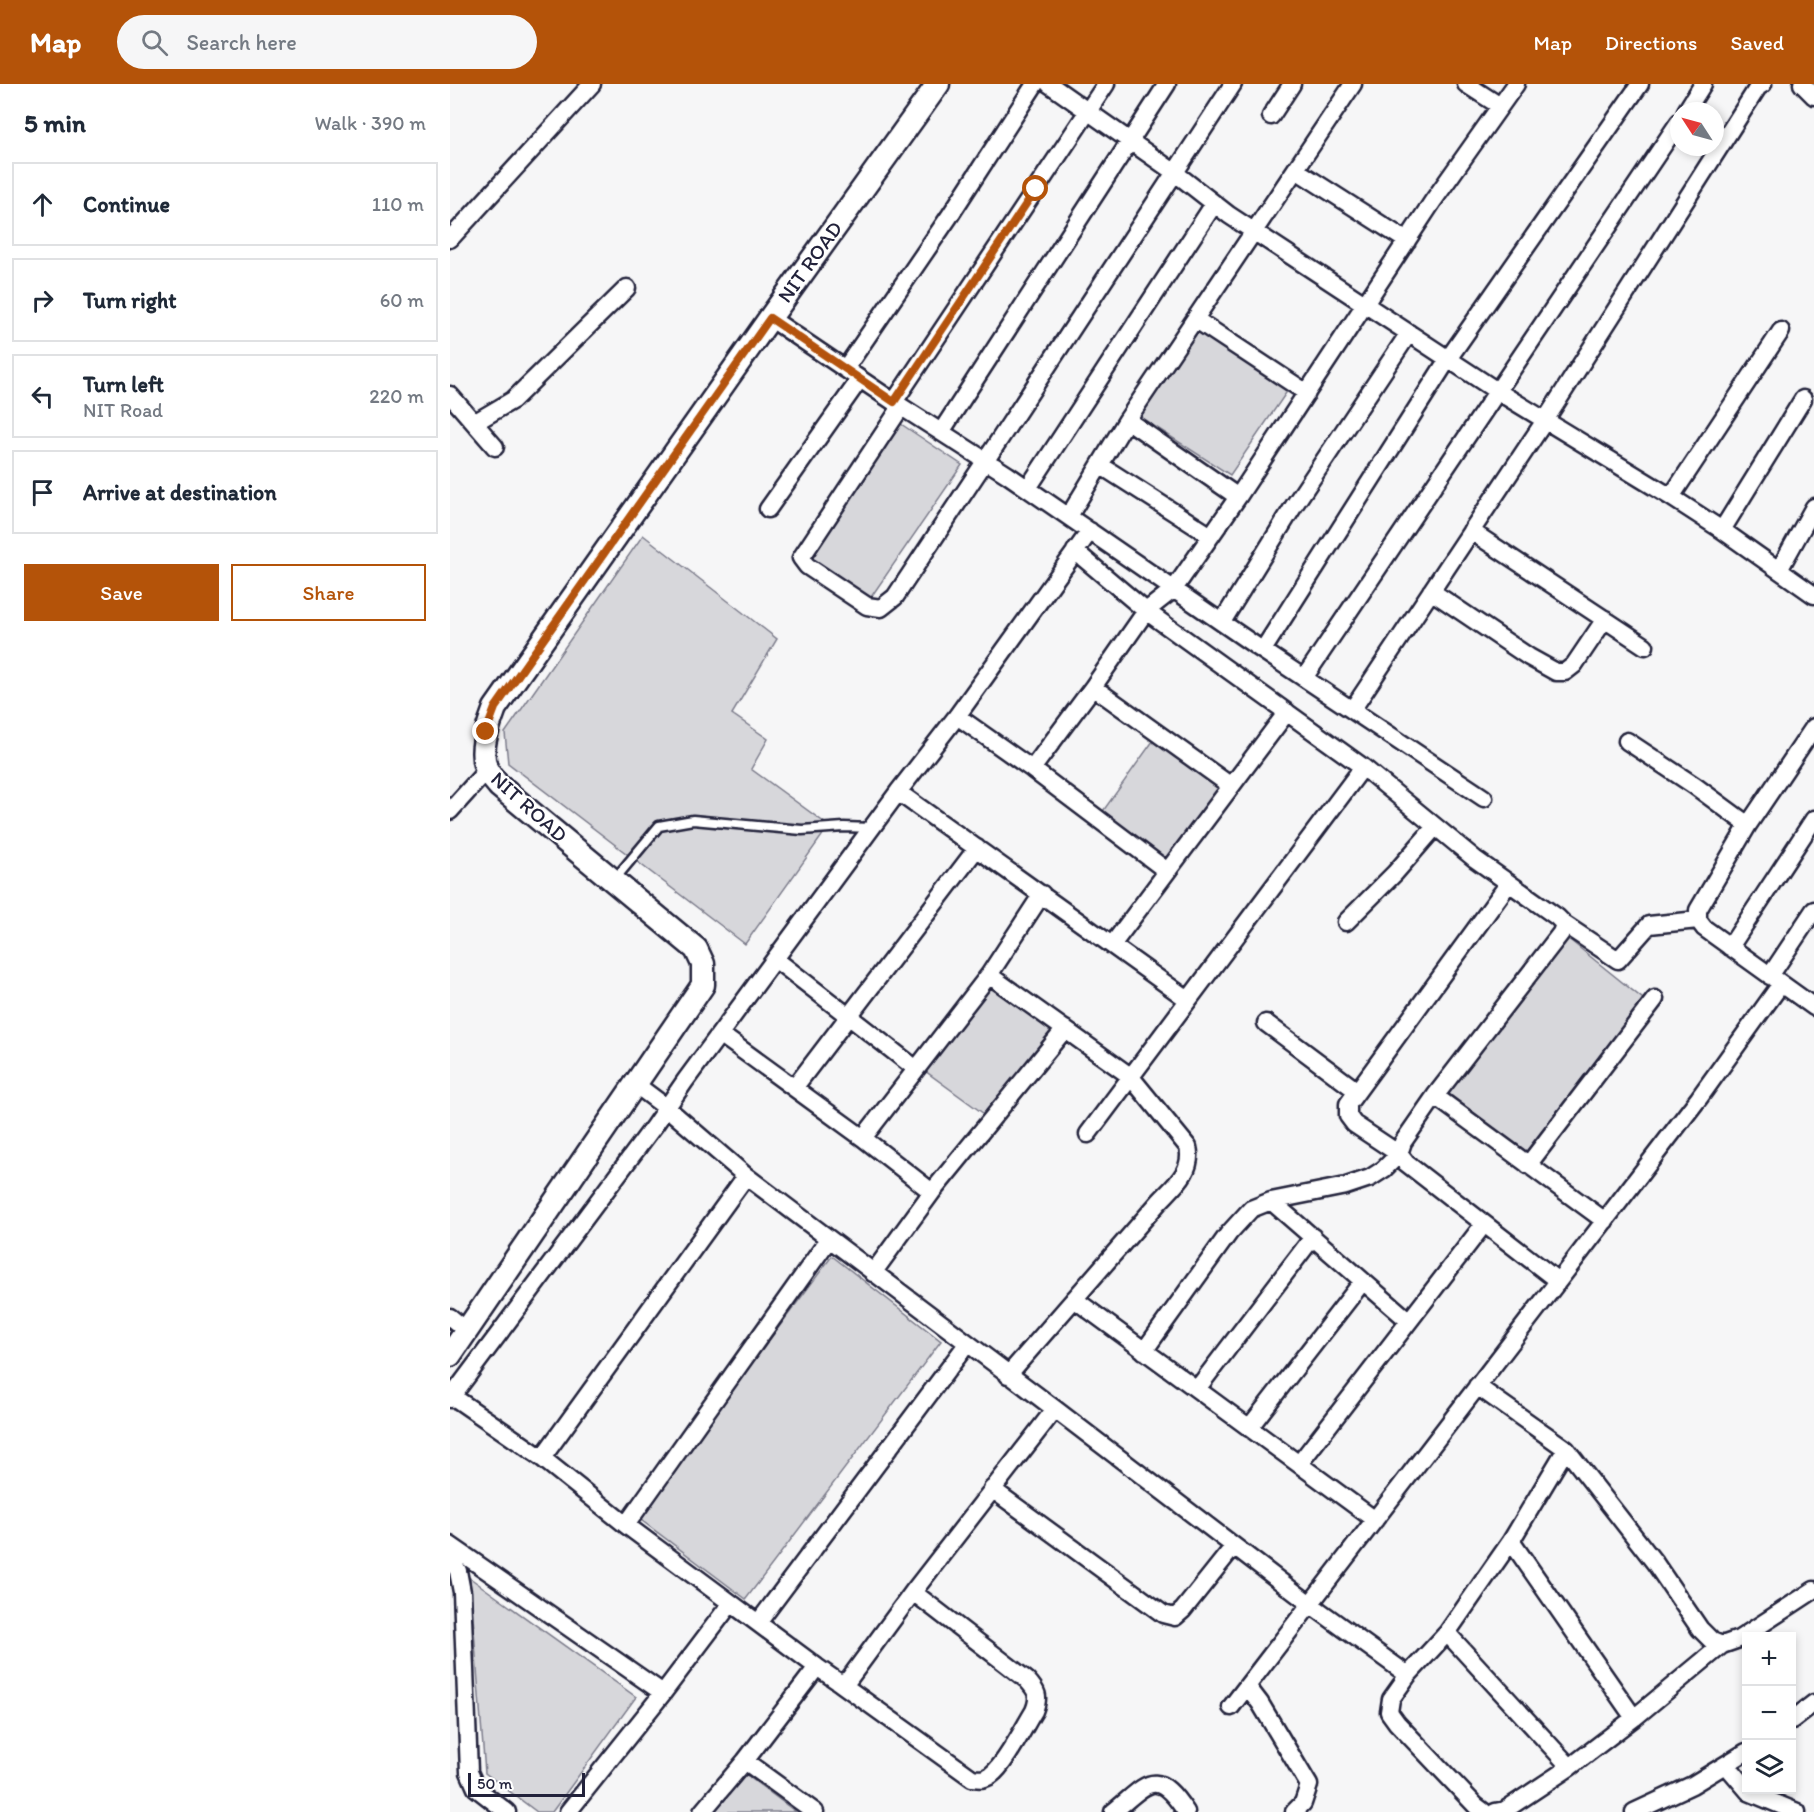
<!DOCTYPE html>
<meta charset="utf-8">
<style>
:root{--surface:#fff;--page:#f6f6f7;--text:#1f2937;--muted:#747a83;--line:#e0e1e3;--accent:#b45309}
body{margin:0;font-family:Itim,sans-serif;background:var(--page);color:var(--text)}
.controls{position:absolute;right:18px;bottom:18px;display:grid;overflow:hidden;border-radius:0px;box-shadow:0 3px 9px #0003}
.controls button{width:54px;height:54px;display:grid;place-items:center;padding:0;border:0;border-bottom:2px solid var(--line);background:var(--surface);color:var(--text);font:30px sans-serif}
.compass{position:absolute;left:1220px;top:18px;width:54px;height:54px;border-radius:50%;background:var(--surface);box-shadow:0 3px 9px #0003;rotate:306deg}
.scale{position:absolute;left:18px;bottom:15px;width:117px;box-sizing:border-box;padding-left:6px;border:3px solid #22223b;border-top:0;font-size:16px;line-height:21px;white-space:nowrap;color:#22223b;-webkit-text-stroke:4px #fff;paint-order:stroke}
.stop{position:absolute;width:18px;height:18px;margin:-14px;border:4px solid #b45309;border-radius:50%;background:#fff}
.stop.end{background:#b45309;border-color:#fff;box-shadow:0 2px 6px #0008}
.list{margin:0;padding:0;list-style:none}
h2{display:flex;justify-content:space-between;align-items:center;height:78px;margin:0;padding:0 24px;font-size:26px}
h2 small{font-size:20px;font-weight:400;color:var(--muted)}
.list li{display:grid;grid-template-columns:39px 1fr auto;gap:18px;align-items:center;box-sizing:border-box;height:84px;margin:0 12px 12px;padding:0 12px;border:2px solid var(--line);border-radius:0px}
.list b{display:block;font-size:22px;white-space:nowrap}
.list p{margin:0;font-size:20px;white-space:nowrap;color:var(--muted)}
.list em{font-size:20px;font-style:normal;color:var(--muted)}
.actions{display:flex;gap:12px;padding:18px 24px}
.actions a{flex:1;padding:14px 0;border:2px solid var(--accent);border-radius:0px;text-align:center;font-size:21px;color:var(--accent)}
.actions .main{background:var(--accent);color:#fff}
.icon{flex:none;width:33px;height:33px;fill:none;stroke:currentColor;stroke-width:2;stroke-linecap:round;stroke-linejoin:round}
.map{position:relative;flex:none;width:1364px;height:1728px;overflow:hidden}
header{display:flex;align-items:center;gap:36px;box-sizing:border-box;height:84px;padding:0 30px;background:var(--accent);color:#fff}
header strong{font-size:28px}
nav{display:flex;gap:33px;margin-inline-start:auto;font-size:21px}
.search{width:420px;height:54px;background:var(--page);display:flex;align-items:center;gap:15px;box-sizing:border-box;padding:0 21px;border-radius:33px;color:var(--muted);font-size:22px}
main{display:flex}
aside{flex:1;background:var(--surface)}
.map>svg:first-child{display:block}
.green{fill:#d7d7db;stroke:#7c7c8b;stroke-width:1.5}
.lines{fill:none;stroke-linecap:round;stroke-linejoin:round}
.lane-casing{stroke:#22223b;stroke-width:13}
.street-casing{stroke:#22223b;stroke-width:21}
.secondary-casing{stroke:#22223b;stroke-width:27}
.lane{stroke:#fff;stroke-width:8}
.street{stroke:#fff;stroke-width:16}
.secondary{stroke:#fff;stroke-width:22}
.route{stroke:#b45309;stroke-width:8}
.labels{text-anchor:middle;stroke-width:4.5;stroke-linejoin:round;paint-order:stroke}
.street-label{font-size:21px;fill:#22223b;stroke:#fff}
</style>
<header>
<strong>Map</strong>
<div class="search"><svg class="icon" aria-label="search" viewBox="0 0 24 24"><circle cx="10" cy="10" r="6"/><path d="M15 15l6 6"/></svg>Search here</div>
<nav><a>Map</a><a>Directions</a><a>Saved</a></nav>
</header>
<main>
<aside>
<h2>5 min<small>Walk · 390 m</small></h2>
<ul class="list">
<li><svg class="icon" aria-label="ahead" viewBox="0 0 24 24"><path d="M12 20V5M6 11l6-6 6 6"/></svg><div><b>Continue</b></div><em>110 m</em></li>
<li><svg class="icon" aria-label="right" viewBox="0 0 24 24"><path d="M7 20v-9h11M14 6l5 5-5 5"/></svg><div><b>Turn right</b></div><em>60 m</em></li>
<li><svg class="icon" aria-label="left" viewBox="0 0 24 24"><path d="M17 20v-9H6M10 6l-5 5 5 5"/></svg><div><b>Turn left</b><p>NIT Road</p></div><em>220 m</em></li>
<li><svg class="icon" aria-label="arrive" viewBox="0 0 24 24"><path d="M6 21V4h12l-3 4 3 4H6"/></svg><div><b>Arrive at destination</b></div></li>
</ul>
<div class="actions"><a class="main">Save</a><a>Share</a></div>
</aside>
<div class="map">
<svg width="1364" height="1728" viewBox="0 0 1364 1728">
<rect width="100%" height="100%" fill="#f6f6f7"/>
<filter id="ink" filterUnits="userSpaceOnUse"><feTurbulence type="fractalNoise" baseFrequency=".0167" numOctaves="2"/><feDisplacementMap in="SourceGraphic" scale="12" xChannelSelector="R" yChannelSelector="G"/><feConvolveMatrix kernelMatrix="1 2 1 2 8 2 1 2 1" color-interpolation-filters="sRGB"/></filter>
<g filter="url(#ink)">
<!-- green -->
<path class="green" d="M745 242 838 306 780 391 687 331Z
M448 338 512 381 419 516 357 472Z
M193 451 327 555 282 630 318 655 301 685 379 742 295 860 58 679 55 649Z
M703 657 771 704 716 777 653 727Z
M1116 853 1193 915 1076 1068 998 1009Z
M539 899 605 946 537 1032 471 984Z
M382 1172 491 1257 296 1515 187 1433Z
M20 1494 186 1613 102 1728H87L35 1689Z
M291 1687 346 1728H259Z"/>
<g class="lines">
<defs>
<path id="lane" d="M164 796 209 742 243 736 352 746 394 743 421 744"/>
<path id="street" d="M599 0 724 88 779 131 1047 307 1221 413 1272 446 1364 511
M1016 0 1050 22
M1352 0 1364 12
M1236 27 1253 0
M821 32 842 0
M846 86 957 157
M0 155 142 0
M320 234 444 318 558 391 806 562 1034 714
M745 235 857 309
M395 285 499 133 585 0
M0 311 45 363
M444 318 656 0
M451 323 351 474 357 482 417 522 431 524 445 513 536 376 783 0
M677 336 788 413 983 117 1066 0
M24 339 63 316 177 204
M491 348 717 0
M650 381 761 452
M578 404 764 120
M1221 413 1331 247
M318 425 410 295
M619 432 677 336 903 0
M1272 446 1353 315
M1021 447 1195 562
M625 467 696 527 913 683 638 1050
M1329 486 1364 423
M981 507 1079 573 1106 588H1115L1124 581 1155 535
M772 538 845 420 959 249
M813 566 998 275 1190 0
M854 594 1229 38
M643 603 781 702
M902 626 1096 335 1308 3 1313 0
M507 632 582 685 717 787
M1364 643 1298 741 1248 826V836L1254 844 1364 923
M1177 657 1245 702 1298 741
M913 683 1025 775 1107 833 1114 840 1111 849 985 1012 953 1058 949 1070 956 1079 1108 1197
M582 685 643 603 696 527 724 505 788 413
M448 708 737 915
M0 727 37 686
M896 838 945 789 985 743
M1114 840 1168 876 1199 841 1248 836
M662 861 837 628
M1280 863 1364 735
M325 875 465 984
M539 891 680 992 738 1063C744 1087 724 1102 709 1118L558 1291
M1320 892 1364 826
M816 939 907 1007
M270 950 413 1054 482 1108
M185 1000 217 1024 296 1092 605 1325 860 1520 958 1591
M344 1004 527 764
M985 1012 1155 1137
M413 1054 539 891 592 810
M1078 1081 1205 915
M821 1117 959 1237
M423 1189 482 1108 615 945
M624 1215 925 1436
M0 1233 17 1247
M694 1267 779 1149 801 1125 821 1117 896 1102 920 1094 934 1085 949 1070 904 1040 898 1032V1020L1059 799
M1027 1302 1116 1365 1205 1479 1250 1545 1262 1557 1272 1561 1289 1555 1364 1506
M747 1305 863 1153
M2 1312 92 1374 176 1441 367 1583 390 1599 399 1595 463 1508 605 1325
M0 1315 204 1042 235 997 448 708 507 632 640 447
M799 1344 913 1197
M92 1374 296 1092
M849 1380 1034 1140
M542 1405 713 1530 725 1533 733 1526 784 1462
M176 1441 379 1155
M1061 1457 1184 1634
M0 1461 213 1609
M0 1472 8 1487 12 1508 19 1688 26 1704 57 1728
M308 1539 517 1260
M997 1549 1120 1683
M390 1599 522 1694C529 1695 534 1696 541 1691 555 1681 574 1643 584 1627 590 1612 587 1607 577 1596L463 1508
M797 1602 810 1619 859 1701 853 1719 844 1728
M781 1623 1249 1014 1331 900
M1342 1636 1364 1619
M295 1677 365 1728
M1276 1681 1299 1708 1347 1728
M118 1728 213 1609 281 1519
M252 1728 295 1677 367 1583
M663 1728C697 1701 705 1681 736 1728
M1034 1728 1026 1722 947 1639 939 1628 941 1615 958 1591 997 1549 1061 1457 1116 1365
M1045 1728 1055 1726 1120 1683 1184 1634 1272 1561
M1184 1728 1242 1701 1296 1668"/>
<path id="secondary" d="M0 1271 253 901V880L246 865 49 702C45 697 40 692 37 686 28 667 38 643 45 624L320 234 488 0"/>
</defs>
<!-- lane casing -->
<use href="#lane" class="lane-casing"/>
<!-- street casing -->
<use href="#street" class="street-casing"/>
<!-- secondary casing -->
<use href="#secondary" class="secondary-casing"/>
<!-- lane -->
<use href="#lane" class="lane"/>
<!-- street -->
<use href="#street" class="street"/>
<!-- secondary -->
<use href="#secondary" class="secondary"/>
</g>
</g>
<g class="lines" filter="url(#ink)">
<!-- route -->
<path class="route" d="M36 648 45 624 320 234 444 318 586 105"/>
</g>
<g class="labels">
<!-- street labels -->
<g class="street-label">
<text transform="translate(360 178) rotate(-54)" y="7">NIT ROAD</text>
<text transform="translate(79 723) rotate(42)" y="7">NIT ROAD</text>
</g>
</g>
</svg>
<div class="controls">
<button>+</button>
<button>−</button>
<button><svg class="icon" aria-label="layers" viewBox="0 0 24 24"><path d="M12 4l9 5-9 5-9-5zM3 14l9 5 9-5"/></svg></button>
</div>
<svg class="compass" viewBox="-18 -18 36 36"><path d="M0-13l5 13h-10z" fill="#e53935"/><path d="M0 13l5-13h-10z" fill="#747a83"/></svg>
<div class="scale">50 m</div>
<div class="stop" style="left:586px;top:105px"></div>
<div class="stop end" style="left:36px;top:648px"></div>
</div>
</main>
